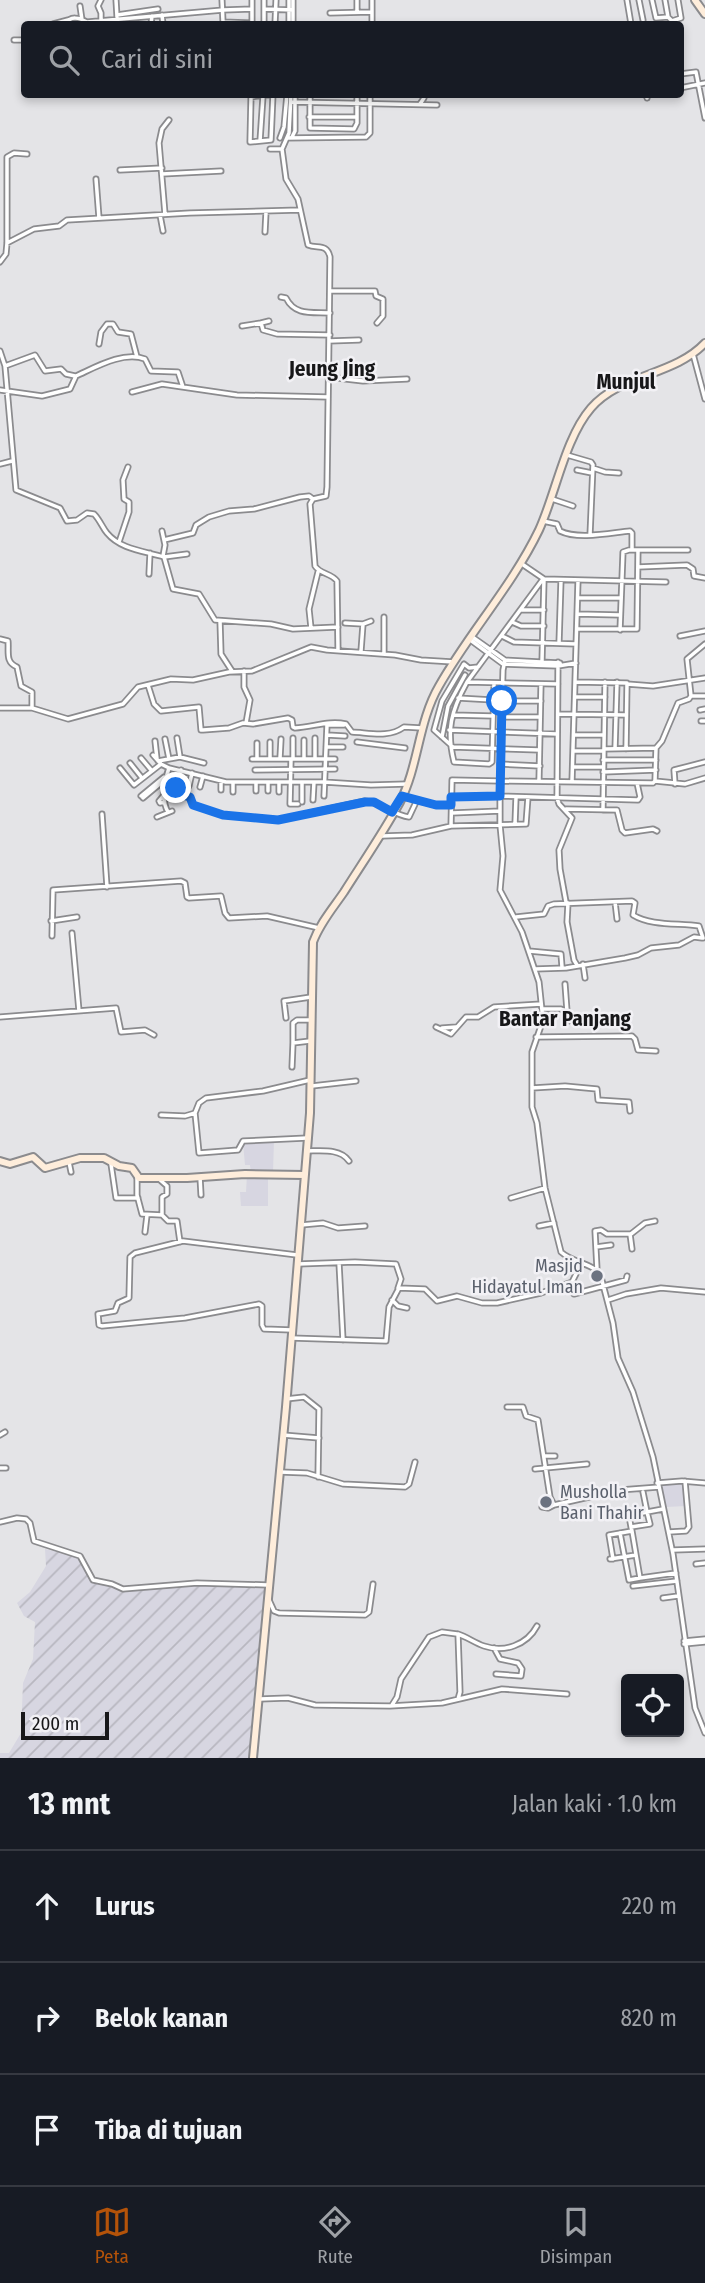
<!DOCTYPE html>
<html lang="id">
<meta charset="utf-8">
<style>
:root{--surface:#171b24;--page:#242831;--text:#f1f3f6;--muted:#9ea1a6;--line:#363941;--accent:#b45309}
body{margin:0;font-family:"Fira Sans Condensed",sans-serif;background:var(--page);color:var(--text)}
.controls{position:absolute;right:21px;bottom:21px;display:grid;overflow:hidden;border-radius:7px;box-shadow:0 4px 10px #0003}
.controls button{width:63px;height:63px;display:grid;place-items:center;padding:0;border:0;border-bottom:2px solid var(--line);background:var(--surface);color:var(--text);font:35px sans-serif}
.scale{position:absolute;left:21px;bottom:18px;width:88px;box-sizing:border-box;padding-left:7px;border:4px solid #171719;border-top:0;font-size:19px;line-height:24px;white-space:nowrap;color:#171719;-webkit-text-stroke:5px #f2f1f5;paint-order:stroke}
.stop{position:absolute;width:21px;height:21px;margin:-16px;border:5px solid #1a73e8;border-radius:50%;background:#fff}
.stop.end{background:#1a73e8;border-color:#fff;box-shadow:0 2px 7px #0008}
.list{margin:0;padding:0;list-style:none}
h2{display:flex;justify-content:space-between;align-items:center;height:91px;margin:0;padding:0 28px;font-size:30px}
h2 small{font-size:23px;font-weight:400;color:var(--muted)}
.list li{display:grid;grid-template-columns:46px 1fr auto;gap:21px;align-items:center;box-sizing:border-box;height:112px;padding:0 28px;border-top:2px solid var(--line)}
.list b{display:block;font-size:26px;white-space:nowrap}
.list em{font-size:23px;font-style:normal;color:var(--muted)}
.icon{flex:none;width:38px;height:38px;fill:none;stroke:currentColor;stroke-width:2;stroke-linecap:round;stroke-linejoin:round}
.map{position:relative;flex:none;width:705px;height:1758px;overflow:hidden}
.search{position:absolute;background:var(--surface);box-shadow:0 4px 10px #0003;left:21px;right:21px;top:21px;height:77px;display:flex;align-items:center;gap:18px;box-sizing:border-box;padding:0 24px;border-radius:7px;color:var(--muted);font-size:26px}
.sheet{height:427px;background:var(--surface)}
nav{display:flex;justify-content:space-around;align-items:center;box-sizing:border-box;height:98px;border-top:2px solid var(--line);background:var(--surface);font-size:19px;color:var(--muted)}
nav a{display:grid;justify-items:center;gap:4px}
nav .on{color:var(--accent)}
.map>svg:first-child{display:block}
.built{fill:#d7d6e1}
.industrial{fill:url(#industrial-furrows)}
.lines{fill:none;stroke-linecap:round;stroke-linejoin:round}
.street-casing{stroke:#8b8b8e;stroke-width:7}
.secondary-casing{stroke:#8b8b8e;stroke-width:10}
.street{stroke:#fff;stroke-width:3.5}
.secondary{stroke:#feeddb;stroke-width:6}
.route{stroke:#1a73e8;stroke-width:9}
.worship-dot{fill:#6b7280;stroke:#f2f1f5;stroke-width:2.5}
.labels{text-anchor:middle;stroke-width:5;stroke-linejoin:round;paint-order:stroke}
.worship-label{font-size:18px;fill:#5b616d;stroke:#f2f1f5;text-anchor:end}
.quarter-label{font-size:21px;font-weight:bold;fill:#171719;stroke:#f2f1f5}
</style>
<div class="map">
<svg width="705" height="1758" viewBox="0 0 705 1758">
<defs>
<pattern id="industrial-furrows" width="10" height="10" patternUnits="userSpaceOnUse" patternTransform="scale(1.75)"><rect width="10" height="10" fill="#d7d6e1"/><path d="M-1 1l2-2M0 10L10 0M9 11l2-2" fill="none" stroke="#b8b7c0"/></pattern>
</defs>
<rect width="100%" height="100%" fill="#e4e4e7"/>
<!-- built -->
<path class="built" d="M274 1140 273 1172H251L250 1165H245L243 1143Z
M247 1175 268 1176V1206H241L240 1192H246Z
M683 1481 686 1506 666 1507 662 1484Z"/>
<!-- industrial -->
<path class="industrial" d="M45 1549 79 1557 91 1579 121 1590 196 1584 268 1587 251 1758H0V1753H9L21 1733 23 1683 33 1659 35 1622 24 1616 17 1603 30 1592 46 1566Z"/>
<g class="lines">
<defs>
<path id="street" d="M101 0 98 6 101 13V21
M116 0 117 17
M222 0 223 22 252 23
M627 0 631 24
M639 0 643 20
M652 0 656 18 668 17 672 21 681 18 678 0
M665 0 668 17
M80 6 82 20
M264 9 293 10
M357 12V0
M330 13 371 12
M117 15 158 9
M162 15 163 24
M252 22V0
M53 24 68 20
M66 24C70 15 80 18 87 22L223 10 252 9
M151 24 152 16
M264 24V0
M275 24 276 0
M289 24V0
M293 24V0
M372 24V0
M14 40H24
M680 74 696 72 705 118
M680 88 705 83
M273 94 251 97 250 142 271 140 273 94
M291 94 289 133 282 149 286 179 298 199 308 245C317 249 327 243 330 257L327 487 326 496 313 499 310 504 315 566C320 574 331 573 337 581L338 650
M310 94V128L354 129 357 123V94
M646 94 647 98
M291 102 437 105
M420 104 424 98V94
M309 117H356
M292 137 295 131V94
M280 138 284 127 287 94
M288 138 366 137 370 133V94
M260 141 263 96
M270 149H282
M120 170 162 168
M162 174 221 171
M96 179 99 218
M165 214 159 143 162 129 169 120
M160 215 163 231
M265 232 266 212
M7 243 34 229 59 226 67 220 190 213 300 210
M0 262 6 254 7 243V157L14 153 27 154
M330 291H375L376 296 383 299V316L377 323
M281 297 286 298C295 316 312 312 330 313
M261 323 269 321
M242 326 261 323 263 330 277 334 330 335
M329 341 359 340
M99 344 101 332 107 324H113L118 332 131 334 137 357
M0 351 5 366 16 490 60 508 67 521 77 520 87 513 94 514C100 520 102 527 107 533 121 550 145 551 164 557L173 589 199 594 215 620 271 624 293 629 338 627
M693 354 705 399
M5 366 35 355 45 371 61 369 66 374 75 376
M328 377 363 381 407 379
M0 390 42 396 70 389 76 376C96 367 123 351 145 359L151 371 178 372 183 387
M132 392 162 384 237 395 328 397
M567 455 591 462 593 465 590 535
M0 464 12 461
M593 468 605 472 619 473
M577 470 592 473
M552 499 573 506
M543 521 557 524 560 531C578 540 610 533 630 531L632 533V550
M162 531 165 545 163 556
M164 540 193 533 196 525 209 517 229 511 254 509 300 497 309 496 313 499
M119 542 129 512V502L124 499 123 480 128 467
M164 557 187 554
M522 564 544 579 666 582
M638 567 687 565 693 569 694 576 705 578
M149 574 150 553
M578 598H621
M522 610H544
M577 614 620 615
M220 621 221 654 232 671
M512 622 521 626H544
M345 623 363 624 371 621
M311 628 309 609 318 572
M577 629H637L638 550
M620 630 623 552 629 550H688
M471 636 505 660 560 663
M502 636 514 642 576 644
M680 636 705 631
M0 639 8 641C9 652 5 662 17 667L21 686 32 692V708
M469 639 503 664 558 666 576 663
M559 643 561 580
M705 644 687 659 691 696 689 699 678 703 662 741 656 748 655 781 653 783 500 781V825L503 856 500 890 522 932 539 982 543 1020 532 1052V1107L537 1123 545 1188 561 1252C572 1262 590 1263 600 1273L613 1323 618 1358 633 1392 653 1457 673 1554 695 1708 705 1733
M361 651 363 624
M384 654V617
M542 661 544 579
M558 662 557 798 559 804 572 818 559 850 560 869 566 902
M478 667 469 668 464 664 442 701 434 730 453 747 539 750
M244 671V687L250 700 246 723
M467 682 558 684
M576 682 627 683 626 749
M494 684 492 762 489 764 454 762C446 730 451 711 467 682L543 579
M627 684 653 686 705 678
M148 685 154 704 161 711 199 707 201 730H203L229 728 243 723 253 724 288 718 292 720 293 727 295 728C313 727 329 720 346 724L352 732C371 733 389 738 404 727L422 728
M691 696H705
M575 697H605
M458 698 493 700
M502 701H541
M0 708H32L68 719 123 704 138 687 171 679 193 680 229 672 252 671 311 647 327 650 395 655 421 660 454 662
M700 710 705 709
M558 714 626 715
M453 715 493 716
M502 717H540
M701 721H705
M449 730 557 734
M327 735 345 736
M574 735H604
M442 737 448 706 465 675
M293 738V759
M315 738V759
M165 739 169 759
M304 740V759
M155 741 157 759
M357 742 405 748
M326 747H343
M604 749 656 748
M615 749 617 682
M574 751H603
M153 755 161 764 169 768
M180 757 204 763
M141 758 152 771
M270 758V742
M280 758 281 739
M252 759H335
M257 759V743
M291 759 290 804H298
M603 760H656
M158 761 180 757 177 738
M130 763 142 778
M500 764 540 766
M574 767H603
M120 768 134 785 161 764
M255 770 335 769
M603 772 656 770
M539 780 541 684
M221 781V790
M572 781 578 581
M655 781 685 784 705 778
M268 782V791
M302 782V802
M675 784 674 770 705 762
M177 786 181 770
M189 786 192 773
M200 787 203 776
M256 791V783
M233 792V782
M279 792V782
M141 796 164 777
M324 796 327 725H344
M404 797 436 805H451
M451 797 500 796 638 800 640 797 637 783
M143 798 161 783 173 789 179 788 182 795 190 797 193 805 223 815 278 820 365 801C381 802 393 815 409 817L417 800
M313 800 314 782
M164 802 160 803 159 801 164 795
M566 809 617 810 622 830 625 833 653 829 657 831
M603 810 605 682
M168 812C161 800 164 781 169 768L226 782H324L371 785 407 784
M452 813 500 811
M102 814 107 887
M157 817 172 811
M515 824 516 797
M451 826 452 780 500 781 503 670 505 660
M382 836 412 835 451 826 526 824 528 797
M615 902 617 919
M568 903 567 922 574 960 577 965
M516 917 544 914 548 906 554 904 632 901 635 903 633 915C651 926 678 923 699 926L703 938
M51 921 77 917
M72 933 79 1011
M52 936 53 890 181 881 185 883 187 897 189 898 221 896 225 913 229 918 267 916 319 928
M529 951 561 954 562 967
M583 964 585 978
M535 969 566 968 625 958 638 955 651 948 679 945 694 937 702 938
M565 984 567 1011
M542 1009H561L568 1012 569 1021
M0 1017 116 1008 121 1032 145 1030 154 1035
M286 1018 284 1001 311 997
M310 1020H297L293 1023V1043L310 1041
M436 1027 451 1034 466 1017H478L494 1007 541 1004
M442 1028 456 1027
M536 1037 632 1036 635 1039 638 1050 656 1051
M292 1067 293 1043
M312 1086 356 1081
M532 1088 565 1086 597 1089 598 1100 629 1102 630 1111
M195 1113 199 1153 238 1150 243 1141 307 1138
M161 1115 185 1116 195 1113 199 1103 206 1098 263 1091 310 1080
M306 1151C321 1151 340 1148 349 1161
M69 1162 71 1172
M111 1164 116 1198H138
M137 1177V1195L142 1214 162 1215 168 1221H177L180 1242
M200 1177 201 1195
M159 1179 167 1186V1194L162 1197V1215
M511 1198 545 1188
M301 1225 323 1223 338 1228 365 1226
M539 1226 554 1223
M145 1232 147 1215
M631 1234 645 1223 655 1221
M596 1247 611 1245
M339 1263 343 1340
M298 1264 355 1262 396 1264 401 1279 398 1288
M597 1269 595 1231 601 1230 607 1234H630L632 1249
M574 1294 626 1280 627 1276
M392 1300 398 1306 407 1308
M608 1300 626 1294 661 1288 705 1292
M292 1330 264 1329 262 1325V1306L259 1304 185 1318 102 1326 99 1325 98 1314 115 1311 118 1303 129 1298 130 1257 135 1253 183 1241 297 1255
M291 1338 386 1341 389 1307 399 1288 425 1289 437 1301 457 1296 482 1303H497L541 1293 572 1282 581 1264
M286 1399 304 1397 319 1409 318 1477
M507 1407H523L526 1416 538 1420 550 1497 554 1505 620 1490 659 1487
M0 1435 5 1432
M283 1435 319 1438
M544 1456H555
M0 1468H6
M535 1469 587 1464
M280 1472 307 1473 343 1484 405 1487 409 1484 415 1462
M657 1483 682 1481 705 1483
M542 1507 548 1508 554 1505
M0 1522 17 1518 26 1519 30 1523 34 1541 80 1556 93 1580 112 1584 123 1589 197 1583 268 1585
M631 1527 629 1516 647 1512 643 1492
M632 1531 640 1578 676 1573
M669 1532 686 1531 689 1527 685 1481
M620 1533 629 1580 640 1578
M673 1550 705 1549
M610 1559 636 1555
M613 1559 609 1535 632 1531 631 1527 650 1524 647 1512 663 1509
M696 1564 705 1563
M633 1586 677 1581
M663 1598 678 1596
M269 1600 274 1611 279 1613 365 1615 369 1612 373 1584
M684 1641 705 1639
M684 1644 705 1642
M494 1648 500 1659 518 1663 522 1669 521 1676 496 1674
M260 1699 288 1698 315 1705 390 1706 442 1703 502 1689 567 1694
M458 1699 460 1692 458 1634C467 1637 475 1643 484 1646 504 1653 527 1645 537 1626
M392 1705 397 1697 401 1679 429 1637 442 1632 457 1634"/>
<path id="secondary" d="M695 0 705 14
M0 1161 10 1164 33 1157 45 1168 80 1158H104L119 1166 132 1168 139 1178H187L245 1174 304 1175
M253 1758 286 1407 310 1113 313 942C320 923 333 908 344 892 363 862 383 833 400 802 419 765 418 722 439 686 469 633 512 586 539 530 556 493 565 438 591 408 620 374 674 376 705 343"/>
</defs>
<!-- street casing -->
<use href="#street" class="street-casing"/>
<!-- secondary casing -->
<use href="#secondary" class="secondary-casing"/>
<!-- street -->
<use href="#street" class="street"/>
<!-- secondary -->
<use href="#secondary" class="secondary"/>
</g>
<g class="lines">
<!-- route -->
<path class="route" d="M176 788H179L182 795 190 797 193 805 223 815 278 820 365 802H374L392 812 402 796 436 805H451V797L500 796 502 701"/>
</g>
<!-- markers -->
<g class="worship-dot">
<circle cx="597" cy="1276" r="7"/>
<circle cx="546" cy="1502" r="7"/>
</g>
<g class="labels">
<!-- worship labels -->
<g class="worship-label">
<text x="583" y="1272">Masjid<tspan x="583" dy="21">Hidayatul Iman</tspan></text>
<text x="560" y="1498" text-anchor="start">Musholla<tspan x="560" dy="21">Bani Thahir</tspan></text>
</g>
<!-- quarter labels -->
<g class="quarter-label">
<text x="332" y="376">Jeung Jing</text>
<text x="626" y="389">Munjul</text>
<text x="565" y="1026">Bantar Panjang</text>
</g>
</g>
</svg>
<div class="controls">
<button><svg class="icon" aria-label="locate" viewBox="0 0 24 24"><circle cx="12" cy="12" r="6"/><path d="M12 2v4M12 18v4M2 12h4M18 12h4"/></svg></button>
</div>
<div class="scale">200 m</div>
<div class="stop" style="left:502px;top:701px"></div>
<div class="stop end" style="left:176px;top:788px"></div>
<div class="search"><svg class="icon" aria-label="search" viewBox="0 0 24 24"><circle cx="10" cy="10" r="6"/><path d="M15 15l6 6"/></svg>Cari di sini</div>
</div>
<section class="sheet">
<h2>13 mnt<small>Jalan kaki · 1.0 km</small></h2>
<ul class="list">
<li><svg class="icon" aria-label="ahead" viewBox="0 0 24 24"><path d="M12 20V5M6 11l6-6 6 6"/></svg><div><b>Lurus</b></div><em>220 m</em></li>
<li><svg class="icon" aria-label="right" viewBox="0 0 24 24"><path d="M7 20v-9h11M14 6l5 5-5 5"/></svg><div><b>Belok kanan</b></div><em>820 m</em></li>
<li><svg class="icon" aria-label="arrive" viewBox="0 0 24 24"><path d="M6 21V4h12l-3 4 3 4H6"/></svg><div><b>Tiba di tujuan</b></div></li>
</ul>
</section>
<nav>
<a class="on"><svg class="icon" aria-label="map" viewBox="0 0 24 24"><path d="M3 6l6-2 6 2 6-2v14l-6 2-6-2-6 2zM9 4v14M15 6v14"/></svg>Peta</a>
<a><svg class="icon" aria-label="directions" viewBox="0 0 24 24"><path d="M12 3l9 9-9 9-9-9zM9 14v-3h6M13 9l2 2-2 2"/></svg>Rute</a>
<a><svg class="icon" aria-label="saved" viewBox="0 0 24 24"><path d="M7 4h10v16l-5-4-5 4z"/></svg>Disimpan</a>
</nav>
